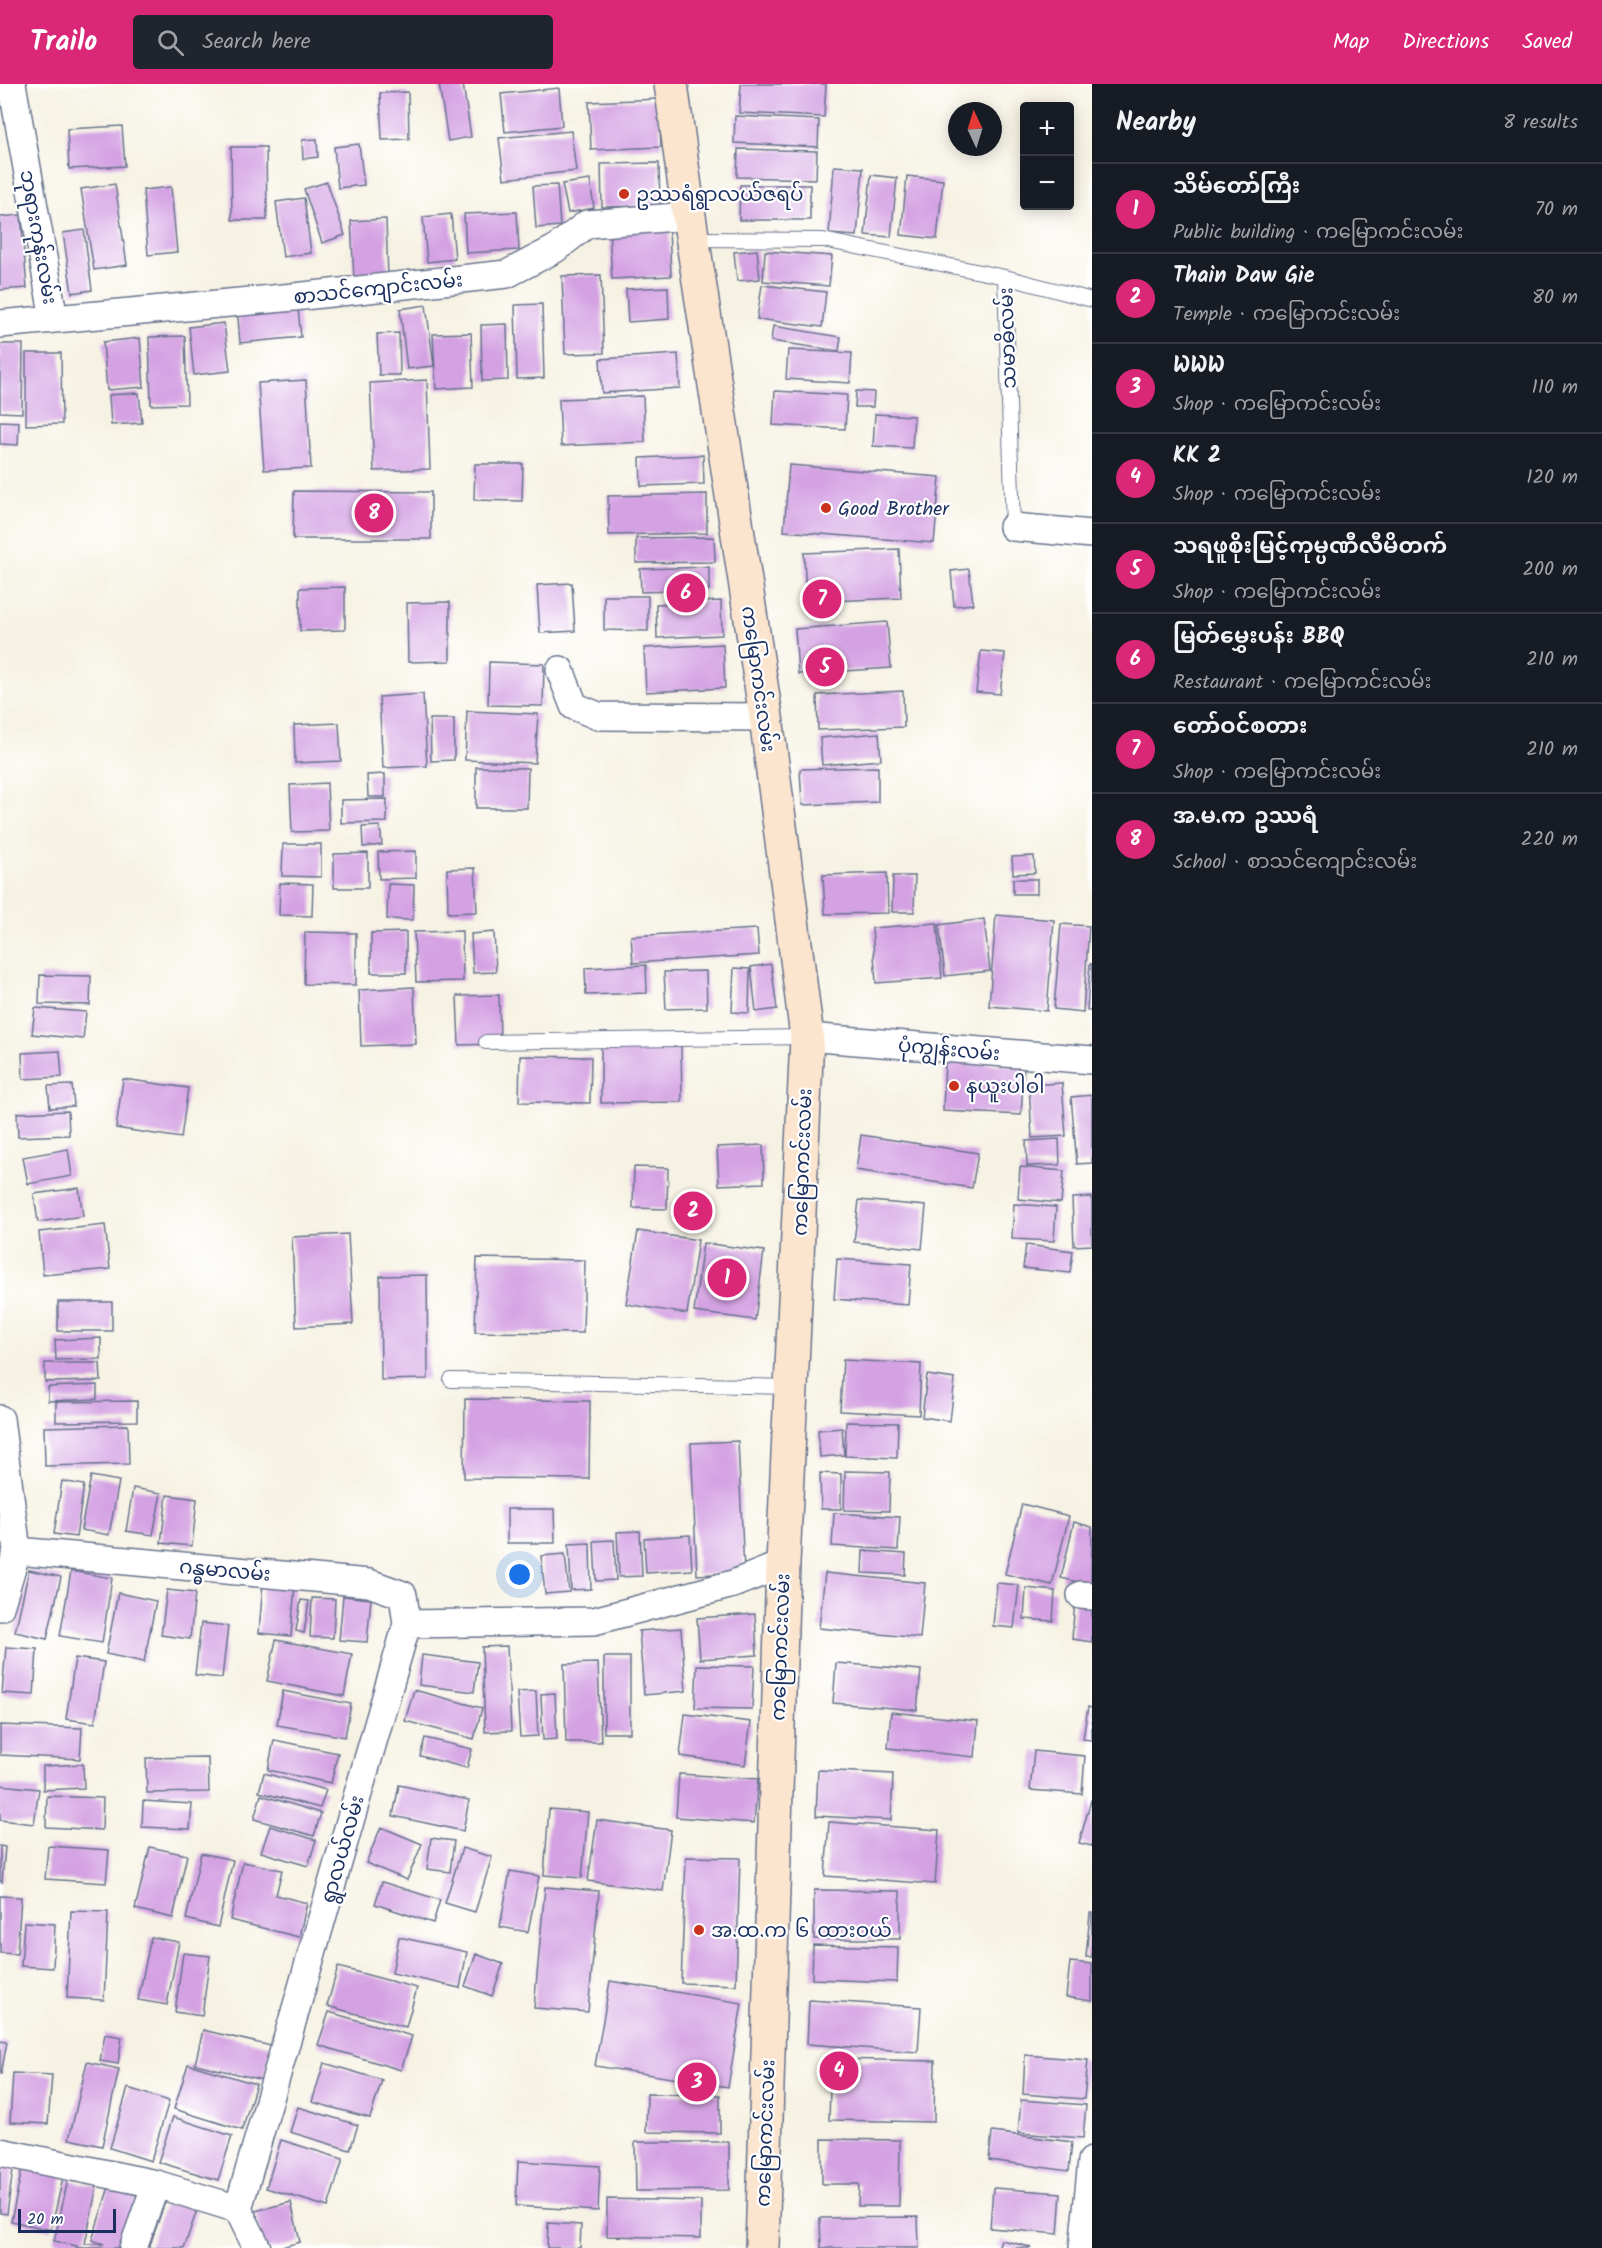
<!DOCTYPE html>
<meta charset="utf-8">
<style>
:root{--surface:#171b24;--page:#20242c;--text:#f1f3f6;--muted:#9ea1a6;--line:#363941;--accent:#db2777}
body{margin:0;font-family:Kalam,"Noto Sans Myanmar",sans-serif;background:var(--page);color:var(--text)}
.controls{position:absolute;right:18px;top:18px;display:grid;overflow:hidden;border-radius:6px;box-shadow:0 3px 15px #0003}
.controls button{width:54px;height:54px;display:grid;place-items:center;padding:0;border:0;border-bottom:2px solid var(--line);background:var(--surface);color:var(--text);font:30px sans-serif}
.compass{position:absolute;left:948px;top:18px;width:54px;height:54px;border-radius:50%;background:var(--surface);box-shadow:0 3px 15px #0003;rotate:356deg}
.scale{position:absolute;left:18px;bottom:15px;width:98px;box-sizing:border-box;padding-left:6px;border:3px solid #1b2f5e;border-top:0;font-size:16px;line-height:21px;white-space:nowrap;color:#1b2f5e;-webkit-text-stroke:4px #fff;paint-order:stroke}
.you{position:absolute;left:520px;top:1491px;width:21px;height:21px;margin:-15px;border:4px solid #fff;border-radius:50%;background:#1a73e8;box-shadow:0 0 0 9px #1a73e833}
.badge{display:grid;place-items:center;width:39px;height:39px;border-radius:50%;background:var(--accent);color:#fff;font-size:20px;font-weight:700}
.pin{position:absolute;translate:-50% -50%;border:3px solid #fff;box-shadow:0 2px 6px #0006}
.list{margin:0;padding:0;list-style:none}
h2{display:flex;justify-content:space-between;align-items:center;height:78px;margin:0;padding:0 24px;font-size:26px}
h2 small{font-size:20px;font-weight:400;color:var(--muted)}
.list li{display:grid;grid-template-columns:39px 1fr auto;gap:18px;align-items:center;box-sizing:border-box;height:90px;padding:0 24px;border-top:2px solid var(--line)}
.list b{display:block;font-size:22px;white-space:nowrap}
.list p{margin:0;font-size:20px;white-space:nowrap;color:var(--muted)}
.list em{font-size:20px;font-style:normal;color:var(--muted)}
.icon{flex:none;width:33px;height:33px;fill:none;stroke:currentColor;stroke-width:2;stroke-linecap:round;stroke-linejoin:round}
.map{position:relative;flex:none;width:1092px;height:2164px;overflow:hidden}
header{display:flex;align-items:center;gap:36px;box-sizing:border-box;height:84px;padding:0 30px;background:var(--accent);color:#fff}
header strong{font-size:28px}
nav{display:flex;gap:33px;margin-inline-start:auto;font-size:21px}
.search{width:420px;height:54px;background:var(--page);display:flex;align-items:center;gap:15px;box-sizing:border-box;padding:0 21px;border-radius:6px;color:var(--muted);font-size:22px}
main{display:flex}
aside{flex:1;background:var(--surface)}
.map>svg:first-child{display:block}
.building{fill:#d4a2e3}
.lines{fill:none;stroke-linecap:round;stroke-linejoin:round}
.lane-casing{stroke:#68738d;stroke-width:16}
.street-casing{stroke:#68738d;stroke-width:30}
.secondary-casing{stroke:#68738d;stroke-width:36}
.lane{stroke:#fff;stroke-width:14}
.street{stroke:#fff;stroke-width:27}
.secondary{stroke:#fce5cf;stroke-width:33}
.poi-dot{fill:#c8321e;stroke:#fff;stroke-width:2}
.labels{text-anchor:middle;stroke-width:4.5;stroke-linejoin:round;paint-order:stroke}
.poi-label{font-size:20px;fill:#1b2f5e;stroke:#fff;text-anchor:start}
.street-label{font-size:20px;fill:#1b2f5e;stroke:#fff}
</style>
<header>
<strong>Trailo</strong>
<div class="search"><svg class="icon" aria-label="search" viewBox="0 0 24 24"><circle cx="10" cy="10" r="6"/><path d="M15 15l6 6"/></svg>Search here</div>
<nav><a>Map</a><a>Directions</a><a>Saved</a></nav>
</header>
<main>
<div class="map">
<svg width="1092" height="2164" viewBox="0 0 1092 2164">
<rect width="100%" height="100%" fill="#fff"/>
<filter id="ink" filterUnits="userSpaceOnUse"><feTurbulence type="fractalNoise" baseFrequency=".0167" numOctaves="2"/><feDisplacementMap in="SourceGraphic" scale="12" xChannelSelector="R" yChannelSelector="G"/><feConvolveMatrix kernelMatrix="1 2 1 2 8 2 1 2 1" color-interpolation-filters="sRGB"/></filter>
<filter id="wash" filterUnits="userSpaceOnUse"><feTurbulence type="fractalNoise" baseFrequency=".008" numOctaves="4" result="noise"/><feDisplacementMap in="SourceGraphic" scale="24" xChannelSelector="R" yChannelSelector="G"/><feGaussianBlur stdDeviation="1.35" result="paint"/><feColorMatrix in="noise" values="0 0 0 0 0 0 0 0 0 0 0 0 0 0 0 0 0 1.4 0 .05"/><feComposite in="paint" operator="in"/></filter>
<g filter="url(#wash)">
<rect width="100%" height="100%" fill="#f6f2e3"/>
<g id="blocks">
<!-- building -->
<path class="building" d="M439 0H463L471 53 448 57Z
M741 0H826L824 33 739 29Z
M559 4 562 42 505 48 501 10Z
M408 8 409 55 382 56 380 9Z
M659 15 661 63 591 66 589 18Z
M735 32 819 36 818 63 734 59Z
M122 42 125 82 69 85 67 45Z
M571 47 576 87 504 95 499 54Z
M317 55 318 73 303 75 302 56Z
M359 60 364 101 338 104 334 63Z
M231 63H266L267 136H232Z
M738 65 817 67 816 95 737 93Z
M659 79 660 122 602 123 601 80Z
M834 82 863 84 857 152 829 150Z
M871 91 897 94 891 153 865 151Z
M907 92 943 96 937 155 901 151Z
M590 96 594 124 568 129 562 100Z
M327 98 345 151 322 159 304 105Z
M115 100 127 181 94 186 81 105Z
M557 101 560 142 536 144 533 102Z
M740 101H810V136H739Z
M171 103 177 168 148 171 143 106Z
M304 114 311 169 283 173 276 118Z
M517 128 519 166 466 169 464 130Z
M451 130 455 175 427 178 423 133Z
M21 131 27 204 0 206V133Z
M386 135 388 194 354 196 351 137Z
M669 143 671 192 612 195 609 147Z
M84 146 92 206 72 209 63 149Z
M757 166 760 195 737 197 734 168Z
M765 167 832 172 829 202 763 197Z
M601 191 604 269 565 270 562 192Z
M762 201 826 208 822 243 757 235Z
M668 203 669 235 628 238 626 205Z
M297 216 301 253 240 259 237 221Z
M542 220 544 294 517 295 515 221Z
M426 221 434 282 407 285 400 225Z
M224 239 230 287 194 291 189 243Z
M507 240 508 296 482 297 481 241Z
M773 242 841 253 839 267 771 257Z
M399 249 400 291H379L377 250Z
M471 249 473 303 436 305 433 250Z
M185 252 187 320 151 321 149 253Z
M140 254 144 303 107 306 103 258Z
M0 260H23L22 329 0 328Z
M788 266 852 269 850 299 786 295Z
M26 269H61L62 340 26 341Z
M678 270 680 304 602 309 600 275Z
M306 296 311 384 264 386 258 299Z
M427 296 430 385 374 387 370 299Z
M775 307 847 311 845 345 773 341Z
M856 307 874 308 873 323H855Z
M139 309 142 339 111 341 109 311Z
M643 312 645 358 561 362 559 315Z
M875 330 914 332 912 364 873 362Z
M0 337 19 338 18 361 0 360Z
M703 371 704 400 641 402 640 374Z
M475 380H523L522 417 474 416Z
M789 381 940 393 934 459 784 447Z
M294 407 431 408V455H293Z
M707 410V449L609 451 608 412Z
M714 453 715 478 636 479V454Z
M899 465 901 514 806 518 804 469Z
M709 483V506L641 508 640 485Z
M969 485 973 520 954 522 951 487Z
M572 499 575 547 540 549 537 501Z
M345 503V546L300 547V504Z
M604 512H648V547L604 546Z
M721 517 722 551 657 554 656 520Z
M450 518V577L408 578 407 519Z
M887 538 891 584 798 590 795 545Z
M723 560 725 604 646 608 644 564Z
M981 567 1005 569 1000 610 976 608Z
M489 578 544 580 543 622 488 621Z
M903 607 904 643 818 646 817 611Z
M423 610 427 682 383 684 379 613Z
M467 627 538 630 535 679 465 676Z
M430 635H454V676L431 677Z
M339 639 341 677 295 679 294 641Z
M879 649 881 676 822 681 820 654Z
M476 683 528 684 527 724H476Z
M878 683V718L802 721 800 685Z
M385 690V713H368L367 691Z
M327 699 329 747 292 748 290 701Z
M387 715V738L341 739V716Z
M380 742 382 761 363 763 362 743Z
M283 760H321V793L282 792Z
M416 767V794L379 795 378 768Z
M368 769V804H334V770Z
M1034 772 1035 789 1013 790 1012 773Z
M475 784 477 828 448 829 447 785Z
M887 789 888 829 825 830 823 791Z
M893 792H915L914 828H892Z
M1013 795H1037V810H1013Z
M280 799 313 800 312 832 279 831Z
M388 800 414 801 413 836 387 835Z
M996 831 1054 836 1047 927 989 922Z
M984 835 990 887 945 892 939 841Z
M937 839 942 894 876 899 872 844Z
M1061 840 1089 842 1083 928 1054 925Z
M757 845 759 871 633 879 631 852Z
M462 847 463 897 416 898 414 848Z
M305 848 356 849V901L304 900Z
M406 848V889H371V849Z
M494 848 496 888 473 889 471 850Z
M771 880 777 925 756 928 751 883Z
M1090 880H1092V927L1087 926Z
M646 881 647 909 586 911 585 884Z
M734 884 750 885 749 929 732 928Z
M706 887 707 924 666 925 664 888Z
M40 891 91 892 90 921 39 920Z
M414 903 416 960 361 962 359 906Z
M499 911 500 960 459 961 457 912Z
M35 924 86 928 83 955 32 950Z
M681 959 682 1018 601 1019V960Z
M60 967 62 993 23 995 22 969Z
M520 972 591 973 590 1019 519 1018Z
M945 977 1024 982 1021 1031 943 1027Z
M123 995 188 1004 181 1054 116 1044Z
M1062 999 1066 1052 1032 1054 1029 1001Z
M72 1001 74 1022 50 1024 48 1002Z
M1092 1011V1079L1077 1080 1071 1013Z
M68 1027 69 1051 18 1053 17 1029Z
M861 1051 978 1069 972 1104 856 1086Z
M1059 1055 1060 1081 1027 1082 1026 1057Z
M763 1061 764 1099 719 1101 717 1063Z
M68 1065 72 1092 28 1100 23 1073Z
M634 1083 668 1084 667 1125 633 1124Z
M1020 1083 1064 1087 1061 1119 1018 1115Z
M79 1104 83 1132 38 1138 34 1110Z
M1092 1113V1161L1074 1162 1072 1114Z
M859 1116 926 1122 922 1165 854 1158Z
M1014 1120 1056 1123 1054 1157 1012 1155Z
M105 1141 110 1185 43 1191 39 1148Z
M638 1147 698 1156 687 1230 626 1220Z
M348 1150 353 1240 296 1243 292 1153Z
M703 1159 764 1167 755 1236 694 1228Z
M1026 1161 1073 1167 1070 1189 1023 1184Z
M477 1174 585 1176 583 1249 475 1248Z
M837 1175 911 1180 908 1221 834 1215Z
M427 1191 428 1295 381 1296 380 1192Z
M58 1218H112V1247H58Z
M101 1254V1275L56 1276 55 1256Z
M843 1276 921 1280 919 1331 840 1327Z
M45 1279H100L101 1297 45 1298Z
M927 1291 955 1295 950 1337 922 1333Z
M97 1301V1315L48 1317V1303Z
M465 1315 590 1317 589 1395 464 1394Z
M137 1317V1337L56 1338V1318Z
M846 1338 898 1339 897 1374 845 1372Z
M128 1341 129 1380 45 1382 44 1343Z
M842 1344 844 1371 820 1373 818 1346Z
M738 1357 744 1488 697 1491 691 1359Z
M845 1387 890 1388 889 1427 844 1426Z
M820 1389 841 1390V1425H821Z
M91 1392 119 1397 109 1451 81 1446Z
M62 1397 84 1401 76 1453 54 1450Z
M133 1404 161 1409 153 1451 126 1447Z
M167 1411 197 1415 192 1462 161 1459Z
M1022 1420 1069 1432 1052 1501 1005 1490Z
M507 1425H554L555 1459H507Z
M834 1429 900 1433 898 1466 832 1462Z
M1074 1438 1092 1443 1091 1501 1061 1494Z
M640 1447 642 1492 619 1493 617 1448Z
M690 1451 692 1486 646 1489 644 1454Z
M614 1456 616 1496 596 1497 594 1457Z
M590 1459 591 1505 571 1506 569 1460Z
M863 1467 906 1470 905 1491 862 1489Z
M565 1470 569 1508 545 1510 541 1472Z
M29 1486 61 1493 47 1555 15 1548Z
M71 1487 112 1494 102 1559 60 1552Z
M825 1489 925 1499 920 1554 819 1544Z
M263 1498 295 1500 291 1552 259 1549Z
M997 1499 1019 1501 1014 1544 993 1542Z
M1026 1504 1055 1507 1053 1537 1024 1535Z
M167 1506 195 1509 190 1555 161 1551Z
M118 1509 156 1517 144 1578 106 1570Z
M343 1512 371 1515 367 1558 339 1556Z
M312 1514 335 1515 333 1554 310 1553Z
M301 1516 309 1517 304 1549 296 1547Z
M1075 1517 1092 1519V1558L1072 1555Z
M755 1530 757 1571 700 1575 697 1534Z
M201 1539 228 1542 222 1594 195 1591Z
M681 1544 686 1607 644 1611 639 1547Z
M276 1556 352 1570 344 1612 267 1597Z
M507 1562 511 1647 485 1648 482 1563Z
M6 1563 37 1565 34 1611 2 1609Z
M422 1571 478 1578 474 1608 419 1601Z
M604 1573H630V1649H604Z
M75 1574 104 1578 95 1639 66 1635Z
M598 1579 601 1658H566L564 1580Z
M836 1579 921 1586 917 1626 833 1619Z
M697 1581 754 1582 752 1625 695 1624Z
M414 1606 482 1624 474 1655 405 1637Z
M283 1607 351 1620 345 1653 277 1641Z
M536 1607 538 1652 520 1653 517 1608Z
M555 1609 557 1655 543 1656 541 1610Z
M1088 1623 1092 1624V1656L1083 1655Z
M891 1628 978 1637 975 1673 888 1664Z
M685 1630 751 1638 745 1681 680 1672Z
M0 1641 82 1644 80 1675 0 1671Z
M425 1654 472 1665 467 1684 420 1672Z
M274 1656 338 1669 331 1699 268 1686Z
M1034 1667 1085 1672 1082 1710 1030 1706Z
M208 1673 209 1708 147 1709 146 1674Z
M83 1680 84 1704 43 1706V1682Z
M818 1686 893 1690 891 1736 816 1732Z
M264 1689 326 1706 320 1724 259 1708Z
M679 1690 758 1695 754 1739 676 1733Z
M0 1701 39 1705 34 1740 0 1736Z
M399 1701 469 1716 463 1747 393 1732Z
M261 1711 321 1729 314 1752 254 1735Z
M47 1712 103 1714 102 1746 46 1743Z
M1091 1716H1092V1762L1079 1759Z
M143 1717 192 1720 190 1745 142 1743Z
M549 1725 588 1728 582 1794 544 1791Z
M597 1736 671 1746 663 1807 588 1797Z
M829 1738 939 1746 935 1800 825 1792Z
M270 1742 316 1756 308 1782 261 1768Z
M381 1743 422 1760 407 1796 366 1779Z
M431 1754 454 1757 450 1788 427 1785Z
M0 1762 5 1763 2 1798 0 1797Z
M48 1762 109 1766 106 1799 45 1795Z
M150 1763 187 1771 173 1834 135 1825Z
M462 1764 492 1773 475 1828 445 1819Z
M201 1769 233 1776 218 1843 186 1835Z
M686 1773 740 1774 736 1901 681 1899Z
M243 1778 282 1786 276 1811 307 1819 299 1853 230 1836Z
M510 1787 539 1792 528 1848 500 1843Z
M382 1798 440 1816 433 1839 375 1820Z
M545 1803 599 1807 588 1928 534 1924Z
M814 1806 900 1807V1855H814Z
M0 1812 21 1813 17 1870 0 1869Z
M71 1827 108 1828 104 1916 67 1914Z
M1090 1829H1092V1873H1086Z
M24 1838 55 1840 53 1884 21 1882Z
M151 1853 179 1858 167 1921 138 1916Z
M399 1853 467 1868 460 1904 392 1889Z
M813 1861 898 1863 897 1898 812 1895Z
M183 1869 210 1872 202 1932 175 1928Z
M476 1870 503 1880 492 1912 465 1902Z
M1070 1878 1092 1880V1917L1066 1913Z
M338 1883 417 1904 406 1943 327 1922Z
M610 1897 742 1919 728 2003 595 1982Z
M809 1916 921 1923 918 1968 807 1960Z
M329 1928 412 1952 401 1986 318 1961Z
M203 1946 271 1962 263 1996 195 1980Z
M105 1950 122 1953 118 1980 100 1977Z
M0 1957 7 1958 1 1990H0Z
M1025 1971 1088 1976 1084 2015 1023 2010Z
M831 1975 935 1977 934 2038 829 2036Z
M87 1978 119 1985 102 2062 69 2055Z
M324 1979 382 1996 370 2034 312 2018Z
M188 1980 256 2000 242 2046 174 2025Z
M13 1989 52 1991 48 2040 10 2038Z
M128 2004 169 2017 151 2077 110 2064Z
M647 2010 720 2011V2049L646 2048Z
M1021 2016 1086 2021 1083 2054 1018 2049Z
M298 2023 358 2041 350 2066 290 2048Z
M173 2033 232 2052 218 2096 158 2078Z
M992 2048 1072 2058 1069 2087 989 2076Z
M822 2055 900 2056 899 2122H858L859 2100H822Z
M281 2056 343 2075 328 2123 266 2104Z
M635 2058H729V2106L636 2107Z
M0 2076 14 2078 7 2130 0 2129Z
M24 2076 65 2085 51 2146 11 2137Z
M518 2077 600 2082 598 2127 516 2122Z
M68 2096 97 2102 85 2160H104L92 2156 109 2103 137 2111 120 2164H76L77 2162 54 2157Z
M993 2104 1061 2109 1058 2150 990 2144Z
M166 2115 197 2126 184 2164H149Z
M607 2115 701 2117V2154L607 2152Z
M291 2118 300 2158 278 2164H264L255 2127Z
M918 2133 919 2164H821L820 2134Z
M548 2139 581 2141 580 2164H547Z
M1001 2156 1031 2163V2164H998Z"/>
</g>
</g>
<g filter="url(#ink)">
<use href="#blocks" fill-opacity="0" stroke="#68738d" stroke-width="1.5"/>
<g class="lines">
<defs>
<path id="lane" d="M692 155 823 156 1005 193 1013 443
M1005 193 1092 216
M486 958 807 953
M451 1296 792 1303"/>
<path id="street" d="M12 0 54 235
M0 240 294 213 507 190 555 165 587 140 689 132
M1013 443 1092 450
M560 586 574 622 598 632 766 633
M807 953 1092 976
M0 1335 17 1467 0 1523
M17 1467 369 1499 403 1511 407 1540
M1081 1511 1092 1512
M0 2068 156 2100 238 2125 407 1540 594 1537 733 1500 783 1480
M238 2125 257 2164
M133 2164 156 2100
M1083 2164 1092 2077"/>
<path id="secondary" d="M671 0 689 132 766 633 807 953 783 1480 762 2164"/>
</defs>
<!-- lane casing -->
<use href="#lane" class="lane-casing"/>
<!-- street casing -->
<use href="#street" class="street-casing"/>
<!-- secondary casing -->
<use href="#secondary" class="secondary-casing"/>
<!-- lane -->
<use href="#lane" class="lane"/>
<!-- street -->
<use href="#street" class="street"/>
<!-- secondary -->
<use href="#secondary" class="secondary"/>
</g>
</g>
<!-- markers -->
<g class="poi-dot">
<circle cx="624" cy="110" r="6"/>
<circle cx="826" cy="424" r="6"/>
<circle cx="954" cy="1002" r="6"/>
<circle cx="699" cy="1846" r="6"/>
</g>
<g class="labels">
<!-- poi labels -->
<g class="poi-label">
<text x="636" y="117">ဥဿရံရွာလယ်ဇရပ်</text>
<text x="838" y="431">Good Brother</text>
<text x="966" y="1009">နယူးပါဝါ</text>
<text x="711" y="1853">အ.ထ.က ၆ ထားဝယ်</text>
</g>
<!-- street labels -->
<g class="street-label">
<text transform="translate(39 153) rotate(80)" y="7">ဘုရားကုန်းလမ်း</text>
<text transform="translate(378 204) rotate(-6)" y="7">စာသင်ကျောင်းလမ်း</text>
<text transform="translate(1007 254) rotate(-92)" y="7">သမာဓိလမ်း</text>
<text transform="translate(759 595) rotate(82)" y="7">ကမြောကင်းလမ်း</text>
<text transform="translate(949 965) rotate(5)" y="7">ပုံကျွန်းလမ်း</text>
<text transform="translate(802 1078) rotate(-88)" y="7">ကမြောကင်းလမ်း</text>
<text transform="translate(225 1486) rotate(5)" y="7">ဂန္ဓမာလမ်း</text>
<text transform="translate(780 1563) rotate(-88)" y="7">ကမြောကင်းလမ်း</text>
<text transform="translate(342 1765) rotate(-74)" y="7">ရွာလယ်လမ်း</text>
<text transform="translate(765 2049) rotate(-88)" y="7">ကမြောကင်းလမ်း</text>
</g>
</g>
</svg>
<div class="controls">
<button>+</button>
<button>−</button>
</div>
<svg class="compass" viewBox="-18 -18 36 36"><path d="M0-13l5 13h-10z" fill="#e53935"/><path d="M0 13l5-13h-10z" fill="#9ea1a6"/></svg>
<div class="scale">20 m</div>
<div class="you"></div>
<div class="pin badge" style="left:727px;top:1194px">1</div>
<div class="pin badge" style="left:693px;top:1127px">2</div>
<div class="pin badge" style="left:697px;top:1998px">3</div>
<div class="pin badge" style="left:839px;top:1987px">4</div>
<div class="pin badge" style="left:825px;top:583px">5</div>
<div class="pin badge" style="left:686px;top:509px">6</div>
<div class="pin badge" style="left:822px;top:515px">7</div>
<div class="pin badge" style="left:374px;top:429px">8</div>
</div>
<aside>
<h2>Nearby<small>8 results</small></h2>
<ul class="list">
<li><span class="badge">1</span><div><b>သိမ်တော်ကြီး</b><p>Public building · ကမြောကင်းလမ်း</p></div><em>70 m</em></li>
<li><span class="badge">2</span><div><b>Thain Daw Gie</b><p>Temple · ကမြောကင်းလမ်း</p></div><em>80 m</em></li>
<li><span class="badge">3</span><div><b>WWW</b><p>Shop · ကမြောကင်းလမ်း</p></div><em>110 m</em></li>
<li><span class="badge">4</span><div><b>KK 2</b><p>Shop · ကမြောကင်းလမ်း</p></div><em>120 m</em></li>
<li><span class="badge">5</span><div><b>သရဖူစိုးမြင့်ကုမ္ပဏီလီမိတက်</b><p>Shop · ကမြောကင်းလမ်း</p></div><em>200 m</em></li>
<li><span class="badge">6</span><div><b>မြတ်မွှေးပန်း BBQ</b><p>Restaurant · ကမြောကင်းလမ်း</p></div><em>210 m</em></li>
<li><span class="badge">7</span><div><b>တော်ဝင်စတား</b><p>Shop · ကမြောကင်းလမ်း</p></div><em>210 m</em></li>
<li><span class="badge">8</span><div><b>အ.မ.က ဥဿရံ</b><p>School · စာသင်ကျောင်းလမ်း</p></div><em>220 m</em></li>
</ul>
</aside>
</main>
